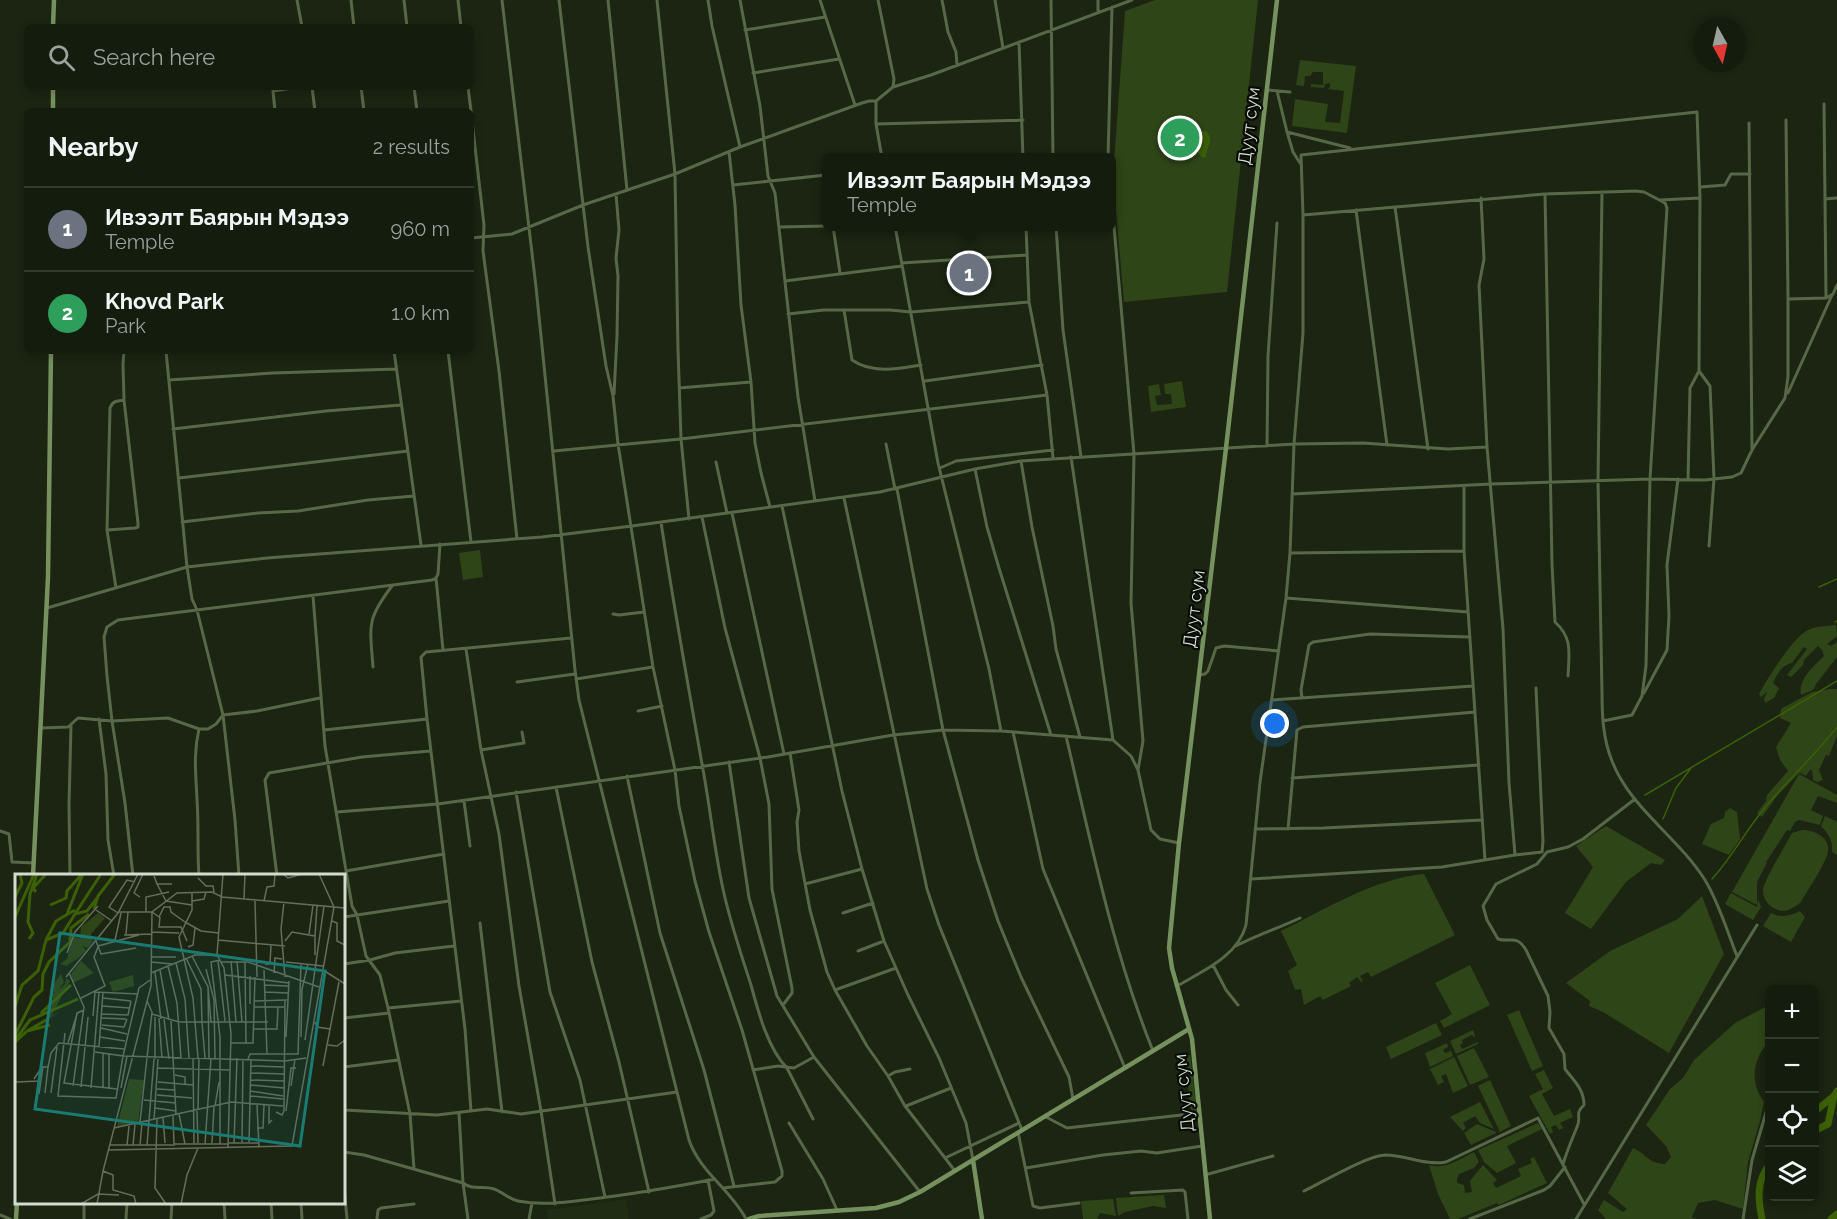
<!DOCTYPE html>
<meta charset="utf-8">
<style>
:root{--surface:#141c0e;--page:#21291c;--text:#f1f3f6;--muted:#9da19e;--line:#333a2e;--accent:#2563eb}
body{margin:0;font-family:Raleway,sans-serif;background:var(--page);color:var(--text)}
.controls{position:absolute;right:18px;bottom:18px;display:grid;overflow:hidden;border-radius:9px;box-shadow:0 3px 9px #0003}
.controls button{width:54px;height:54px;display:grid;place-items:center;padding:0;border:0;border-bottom:2px solid var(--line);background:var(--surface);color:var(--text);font:30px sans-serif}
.compass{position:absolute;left:1693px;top:18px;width:54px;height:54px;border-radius:50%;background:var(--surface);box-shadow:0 3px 9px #0003;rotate:172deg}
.you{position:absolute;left:1275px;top:724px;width:21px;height:21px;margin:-15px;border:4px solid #fff;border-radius:50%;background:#1a73e8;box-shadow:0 0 0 9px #1a73e833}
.badge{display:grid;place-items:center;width:39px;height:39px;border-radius:50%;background:var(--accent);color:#fff;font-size:20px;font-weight:700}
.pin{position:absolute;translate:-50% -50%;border:3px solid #fff;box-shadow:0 2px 6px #0006}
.popup{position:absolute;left:822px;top:153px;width:294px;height:78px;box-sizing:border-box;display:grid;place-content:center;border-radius:9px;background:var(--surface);filter:drop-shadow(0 2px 4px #0005);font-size:20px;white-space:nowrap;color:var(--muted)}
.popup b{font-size:22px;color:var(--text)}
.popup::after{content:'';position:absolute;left:50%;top:100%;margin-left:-12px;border:12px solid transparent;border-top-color:var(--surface)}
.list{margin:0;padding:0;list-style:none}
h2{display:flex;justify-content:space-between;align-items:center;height:78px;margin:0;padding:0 24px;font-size:26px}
h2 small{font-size:20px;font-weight:400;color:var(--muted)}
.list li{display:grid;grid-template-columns:39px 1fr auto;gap:18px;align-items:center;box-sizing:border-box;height:84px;padding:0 24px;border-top:2px solid var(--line)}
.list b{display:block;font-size:22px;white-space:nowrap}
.list p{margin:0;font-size:20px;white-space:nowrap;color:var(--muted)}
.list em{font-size:20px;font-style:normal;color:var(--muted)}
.icon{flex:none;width:33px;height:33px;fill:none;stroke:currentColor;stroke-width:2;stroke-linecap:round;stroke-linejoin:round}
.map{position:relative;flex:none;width:1837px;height:1219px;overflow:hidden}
.search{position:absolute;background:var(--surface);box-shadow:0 3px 9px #0003;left:24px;top:24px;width:450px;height:66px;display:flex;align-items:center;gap:15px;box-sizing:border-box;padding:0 21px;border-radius:9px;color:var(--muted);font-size:22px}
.panel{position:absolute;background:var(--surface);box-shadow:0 3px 9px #0003;left:24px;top:108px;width:450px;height:246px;border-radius:9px}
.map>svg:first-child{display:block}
.built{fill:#202d14}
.green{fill:#2e4517}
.water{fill:#3b6006}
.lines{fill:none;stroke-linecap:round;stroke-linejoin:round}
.stream{stroke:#3b6006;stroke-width:1.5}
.river{stroke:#3b6006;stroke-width:7}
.street{stroke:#576848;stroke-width:3}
.secondary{stroke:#75915d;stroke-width:4.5}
.labels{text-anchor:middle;stroke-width:4.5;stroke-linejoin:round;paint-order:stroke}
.street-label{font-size:18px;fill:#d4dbcf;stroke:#080c05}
.inset-river{fill:none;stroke:#3b6006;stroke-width:3}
.inset-road{fill:none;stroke:#656e5e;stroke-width:1.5}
.view{fill:#197b73;fill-opacity:0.15;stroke:#197b73;stroke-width:3}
.inset-edge{fill:none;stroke:#d4dbcf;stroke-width:3}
</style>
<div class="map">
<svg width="1837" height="1219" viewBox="0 0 1837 1219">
<rect width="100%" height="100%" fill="#1b2512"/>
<!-- built -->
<path class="built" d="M626 1199 629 1219H548L547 1210Z"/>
<!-- green -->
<path class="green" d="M1155 0H1258L1227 292 1124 302 1113 176 1125 11Z
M1300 60 1356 66 1347 133 1292 126 1295 99 1328 104 1325 122 1340 123 1344 91 1328 89 1330 87V83L1325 84 1324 88 1311 87V84L1323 85V72H1313L1310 76H1305L1304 86 1296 85Z
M1182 381 1186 407 1151 412 1148 386 1159 384 1161 395 1155 396 1157 405 1172 404 1171 394H1165L1164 384Z
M480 550 483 577 463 580 459 553Z
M1836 625 1837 636 1827 644 1831 646 1837 642V657L1816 684 1813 690 1801 695C1798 679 1813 667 1824 656L1822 650 1818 646 1804 660 1803 665 1791 677 1787 675 1807 649 1804 647 1792 663C1782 665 1777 674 1773 683L1779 688 1774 698 1765 703 1764 699 1767 692 1761 697 1759 694C1767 679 1793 637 1808 630 1816 626 1827 626 1836 625Z
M1829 689H1837V736L1829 756 1826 755 1819 770 1823 780 1817 782 1813 780 1812 770H1810L1806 776 1800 773 1798 774 1777 796 1762 817 1757 813 1766 801 1767 795 1788 771 1780 760 1776 747 1791 723 1780 718 1781 709 1812 692Z
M1799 774 1837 795V803L1818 796 1811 810 1823 816 1820 825 1799 820 1795 822 1790 831 1787 830 1766 862 1767 863 1757 882V905L1732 892Z
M1730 808 1737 812 1740 839 1729 855 1702 844 1711 824 1724 818 1725 812Z
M1825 816 1837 822V855L1832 852C1833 840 1829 835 1821 826Z
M1606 826 1665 860 1661 865 1651 863 1626 882 1591 929 1565 913 1593 867 1576 846Z
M1802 830C1814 830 1830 837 1828 851 1827 862 1807 891 1801 902 1794 908 1785 914 1776 909 1769 907 1763 899 1763 891 1762 883 1787 843 1792 833Z
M1424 874 1455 935 1371 977 1368 972 1360 976 1363 981 1361 982 1357 977 1349 983 1351 986 1323 1000 1320 996 1304 1005 1301 989 1295 990 1288 971 1297 965 1281 931C1324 910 1375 878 1424 874Z
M1731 893 1757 907 1758 899 1761 907 1753 920 1725 904Z
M1702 896 1724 954 1669 1053 1603 1012 1589 1006 1590 1001 1566 983 1610 951 1678 919Z
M1800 911 1805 917 1791 942 1763 926 1771 913C1780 918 1791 916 1800 911Z
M1470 965 1490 1005 1444 1028 1440 1021 1452 1014 1435 983Z
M1769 1005V1041C1753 1059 1749 1081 1764 1102L1760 1121 1748 1162 1743 1209 1715 1200 1698 1203 1692 1217 1696 1219H1606L1598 1210 1604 1200 1623 1212 1627 1209 1608 1193 1633 1148C1648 1155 1647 1163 1665 1164L1671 1157 1666 1146 1646 1125 1670 1089 1683 1078 1694 1060 1735 1023Z
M1519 1010 1543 1066 1532 1071 1507 1015Z
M1436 1023 1442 1035 1391 1059 1386 1047Z
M1473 1030 1475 1036 1474 1037 1472 1035 1462 1040 1463 1043 1460 1045 1462 1049 1478 1042V1044L1456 1054 1450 1041Z
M1447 1043 1448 1047 1443 1050 1445 1053 1451 1051 1453 1056 1430 1067 1425 1053Z
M1474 1048 1489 1077 1470 1085 1457 1056Z
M1188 1055H1190L1197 1111 1191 1112 1185 1058Z
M1454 1057 1468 1086 1453 1093 1446 1074 1441 1076 1444 1082 1438 1085 1430 1069Z
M1544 1070 1553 1088 1542 1094 1554 1116 1570 1109 1573 1117 1560 1123 1563 1128 1559 1130 1556 1125 1551 1127 1553 1132 1550 1134 1529 1096 1543 1089 1535 1074Z
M1490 1080 1511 1126 1500 1132 1478 1086Z
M1480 1102 1494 1129 1480 1123 1475 1116 1463 1123 1466 1128 1463 1131 1450 1117Z
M1538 1123 1542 1129 1507 1146 1516 1163 1497 1173 1484 1162 1478 1150Z
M1477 1124 1496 1132V1133L1471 1145 1464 1133Z
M1474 1152 1479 1162 1474 1168 1459 1174 1457 1179V1183L1464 1185 1465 1193 1472 1192 1470 1181 1483 1165 1497 1180 1493 1183 1496 1188 1521 1176 1518 1169 1532 1163 1530 1159 1534 1157 1547 1183 1499 1205 1497 1203 1458 1219H1450L1438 1194 1429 1165C1445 1170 1460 1159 1474 1152Z
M1164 1195 1166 1208 1153 1206 1125 1212 1118 1216 1116 1198Z
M1113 1199 1116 1216 1100 1213 1097 1219H1083L1081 1201Z"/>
<!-- water -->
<path class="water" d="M1206 131C1215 141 1206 147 1206 157L1203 158 1198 153C1199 147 1198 136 1200 132Z"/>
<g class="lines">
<!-- stream -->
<path class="stream" d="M1819 587 1837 579
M1835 622 1837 621
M1645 795 1837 681
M1663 819 1676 788 1691 768
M1712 879C1733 856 1747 828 1768 804 1790 778 1816 754 1837 727"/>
<!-- river -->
<path class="river" d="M1814 1112 1834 1096 1837 1091
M1814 1131 1828 1124 1834 1096
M1762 1219C1758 1199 1756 1181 1770 1164
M1831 1219 1837 1214"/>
<!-- street -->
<path class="street" d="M297 0 302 27
M351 0 354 27
M404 0 407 27
M458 0 461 27
M502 0 536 287 575 670 579 700 689 1140C700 1172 731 1190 746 1219
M559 0 588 247 606 366 613 396 618 444 653 667 675 770 679 806 695 881 709 932 742 1030 782 1171V1176L775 1182 723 1188
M608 0 627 190
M657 0 675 174 678 350 681 439 689 519
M708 0 712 26 740 147
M740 0 760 106 768 176 775 193 798 397 815 501
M820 0 855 105
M878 0 894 79 893 87
M942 0 948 32 956 52 957 65
M995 0 1003 48
M1051 0 1053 158
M1098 0V13
M745 30 825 17
M1019 42 1023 158
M753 73 839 59
M312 87 315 111
M361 87 364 111
M414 87 417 111
M468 87 471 111
M1268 90 1290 92
M1277 91 1287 132 1350 148
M876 101V124L882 158
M1824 104 1826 297
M275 111 273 91 299 87
M471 112 484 225 483 251 499 371 517 539
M1786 120 1788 299
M1749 123 1752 449
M876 124 1023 120
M1287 132 1293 152 1300 163
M729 152 735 205 741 305 751 382 755 443 761 473 770 507
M1108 158 1112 7
M733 185 826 175
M1701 187 1725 185 1731 174H1750
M1602 192 1598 481 1602 693C1602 715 1603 739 1612 761 1630 808 1678 837 1705 880 1719 903 1727 931 1737 956
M1545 194 1552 564 1555 622C1573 638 1569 654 1568 676
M1481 198 1484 259 1479 285 1487 447 1503 629 1509 783 1515 855
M1825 199 1837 198
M1660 200 1700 198
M1112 204 1134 454 1131 603 1143 741 1138 770 1151 830 1160 839 1179 843
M1395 207 1428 449
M1356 210 1387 445
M1303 215 1545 194 1636 191 1644 192 1665 203 1667 208 1650 479 1646 666 1642 696 1632 715 1603 721
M833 226 840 273
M895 226 938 463 989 669 1001 731
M1026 226 1029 302 1047 395 1053 458
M1056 226 1063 330 1081 457
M779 227 826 226
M471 238 512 234 583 205 675 174 740 147 862 103 869 101H876L893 87 931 75 1132 0
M902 263 1027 255
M785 281 902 266
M844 310 852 360C872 374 898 369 921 365
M788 314 824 310H890L911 312 1029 302
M166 351 187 567 192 599 197 610 223 715 235 820 239 876
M394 351 421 545
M448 351 471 542
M169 380 273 373 396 369
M925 381 1042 365
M679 388 751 382
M1788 393 1832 295
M614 394 617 336 618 276 616 258 619 230 616 194
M173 429 326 411 401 405
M886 444 895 489
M1267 446 1268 356 1277 223
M1487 447 1448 449 1363 443 1294 444 1303 333V215L1301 155 1697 112 1700 198 1699 371 1710 386 1714 479 1709 546
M554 451 681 439 1047 395
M1071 457 1113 740
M1021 461 1032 527 1053 626 1056 649 1080 737
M716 462 727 513
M940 468 956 461 1053 450
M975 469 987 527 999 568 1051 735
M179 478 408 451
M1688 480 1690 388 1699 371
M1464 486V551L1485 860
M897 489 943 730 978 860 998 921 1021 977 1069 1077 1073 1099
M1292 494 1491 484 1650 479 1705 480 1732 477 1741 473 1752 450 1785 398 1788 377V299L1826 298 1833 294 1837 285
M844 498 927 889 939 925 1022 1130
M782 506 842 791 862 869 884 941 908 995 939 1058 966 1123 973 1160
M732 513 784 754
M702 517 725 628 760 758 769 804 772 889 792 988V993L783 1005
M182 522 258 513 298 511 368 500 414 496
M661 522C673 603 688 684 702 764 710 806 714 848 723 889 730 922 741 954 751 985 758 1011 768 1049 787 1068L813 1119
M107 530 135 528 138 527V523L124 400 123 364 124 351
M1290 553 1464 551
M436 578 443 650
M116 588 107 530 110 408C113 401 116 401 124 400
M313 596 325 746 352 906 357 915 366 956 380 975 388 1008 410 1114 414 1169
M1286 598 1468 612
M47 608 187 567 267 558 542 537 632 526 880 492 975 469 1021 461 1294 444 1290 553 1286 598 1260 782 1246 925C1238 956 1203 971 1177 986
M613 614 619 615 644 612
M466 649 481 750 499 834 519 986 541 1111 555 1204
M373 667C370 625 366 620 392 586
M1199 675 1205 674 1208 671 1216 648 1224 646 1279 651
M576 679 653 667
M517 682 575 674
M1644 693 1667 650 1669 616 1667 565 1678 479
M1302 698 1301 690 1309 645 1313 642 1370 634 1470 637
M1272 700 1473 686
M638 711 662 706
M99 719 106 774 108 840 114 876
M41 728 68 727 78 718 112 721 168 718 199 729H208L216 724 223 715 257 711 320 698
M199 729C193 755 196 774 197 800 199 825 197 850 199 876
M324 730 427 719
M1013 732 1043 869 1125 1068
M1066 736C1091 842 1112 949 1153 1051
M481 750 524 743 522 732
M790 753 799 810 797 822 799 851 810 910 827 972 835 990 867 1046 888 1076 905 1106 955 1171
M729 762 749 898 777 996 814 1057 920 1192
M627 776 660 933 704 1070 734 1186
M1292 778 1479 765
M556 787 592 962 619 1062 649 1192
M516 792 550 992 580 1080 605 1197
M464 801 470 846
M337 812 438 804 768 757 893 735 943 730 1001 731 1113 740 1131 756 1138 770
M1255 829 1324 828 1482 820
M1288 829 1297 730 1303 727 1475 712
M0 831 9 834 12 862 34 863
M346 871 444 854
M70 876 69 805 71 725
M133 876 125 803 112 721 107 676 104 637 107 627 118 620 432 580 436 578 438 574 440 544
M277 876 265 780 269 773 362 757 430 751
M1251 879 1442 867 1515 855 1542 852 1543 841 1536 688
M805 884 862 869
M843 913 873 903
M344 917 449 901
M480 923 502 1112
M1236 946C1257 935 1279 928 1300 918
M858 951 884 941
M344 964 370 960 395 953 454 946
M1213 965 1226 990 1238 1005
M835 990 896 968
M388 1008 461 1001
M344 1018 389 1013
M344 1067 398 1060
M753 1070 778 1066 794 1068 814 1057
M888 1076 895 1072 910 1069
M906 1106 951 1088
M344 1110 437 1115 487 1109 521 1114 677 1092
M471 1111 465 1029 427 719 421 657 426 652 571 638
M459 1113 463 1183 468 1219
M1046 1117 1067 1128 1199 1113
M789 1123 823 1179 837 1210
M1018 1132 1033 1206 1040 1208 1079 1203
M344 1152 364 1155 463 1183C473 1191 483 1185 494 1189 503 1192 508 1199 518 1201 543 1206 567 1202 592 1199 633 1194 674 1187 715 1179
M945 1158 1019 1123
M1563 1164C1567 1151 1572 1139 1577 1127 1582 1117 1574 1114 1584 1105 1584 1089 1574 1081 1565 1069L1564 1054 1549 1028 1550 1012 1548 996 1526 950C1516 934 1512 943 1498 939L1487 920 1483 906 1496 884 1537 864 1547 852 1568 847 1583 839 1635 799
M1026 1168 1103 1155 1141 1151 1157 1153 1202 1146
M1205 1175 1273 1156
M344 1186 347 1219
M1304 1191C1323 1182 1366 1156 1385 1155 1406 1155 1426 1166 1446 1162L1538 1118 1584 1204
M1131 1193 1183 1190 1185 1192 1188 1219
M224 1202 225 1219
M271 1202 272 1219
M301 1202 302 1219
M0 1215 10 1219
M84 1219V1202
M126 1219 127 1202
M171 1219 172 1202
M377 1219 378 1210 381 1208 414 1204
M529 1219 532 1203
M701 1219 711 1215 714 1211 708 1180
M1470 1219 1544 1190 1550 1186 1565 1167
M1576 1219 1757 925
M1743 1219 1752 1160 1770 1099"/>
<!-- secondary -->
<path class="secondary" d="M53 27 54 0
M53 111V87
M33 876 48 577 51 351
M973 1160 982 1219
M16 1219 17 1202
M749 1219 759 1216 876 1208 899 1202 920 1192 1189 1029
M1210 1219 1192 1039 1172 968 1169 948 1179 843 1226 448 1277 0"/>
</g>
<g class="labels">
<!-- street labels -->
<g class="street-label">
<text transform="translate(1249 126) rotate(-83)" y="6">Дуут сум</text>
<text transform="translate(1194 609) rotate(-83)" y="6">Дуут сум</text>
<text transform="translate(1184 1093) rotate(-96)" y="6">Дуут сум</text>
</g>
</g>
<!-- overview -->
<g transform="translate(15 874)">
<rect width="330" height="330" fill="#1b2512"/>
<path d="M83 39 90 44 76 60 78 67 73 74 68 72 71 77 62 85 51 92 45 90 52 85 58 63 65 64 66 53ZM66 87 79 99 58 109 56 100ZM46 100 49 108 44 116 50 110 51 104 55 107 36 142 46 137 33 145 37 136H32L26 142 25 139 38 125 36 119H40L35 115ZM118 101 119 112 98 118 94 108ZM114 205 129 206 123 248 102 253Z" fill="#2e4517"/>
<path class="inset-river" d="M21 18 18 14 31 0M0 23 7 9 5 0M35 31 51 24 52 17 67 0M79 35 83 22 100 0M52 40 68 0M60 40 86 0M0 43 19 0M14 65 18 59 13 48 15 20 22 0M31 66 41 47 60 36M0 132 7 111 23 97 31 66 48 59 60 40 72 37 83 23M26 139 56 111M12 157 33 145M0 161 19 123 27 116 28 100 34 88 55 68 56 54 74 40M0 166 15 146 63 125M0 168 12 157 35 151"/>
<path class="inset-road" d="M208 0 202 81 209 94 216 160 213 274M268 0 273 4 287 0M304 0 319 33 330 34M139 2 142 10H157M183 4 191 12H198L199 18M142 10 151 27M177 18V36L164 63 178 124 183 184M125 23 119 19 128 0M229 25 230 0M151 27 177 31M177 27 189 25 191 18M240 27 242 103M249 27 252 13 259 12 260 0M269 28 266 55 270 103M81 36 97 47M104 38H137L144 43 149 33H155L156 38 170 48M131 38V23L154 18M103 39 94 33 112 6 120 8M145 43 144 53H166L172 67M317 47 322 49V67L330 71M170 48 186 57 204 59M136 58 164 59M111 60 113 38M294 60 298 31M109 61 136 60M300 62V81M100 66 106 39M203 66 270 72M81 67 86 80 121 74M270 67 277 58 300 62 302 32M83 72 124 61M173 73 178 71 180 54M52 79 60 58 83 32M177 82 193 113 196 148M136 83H161M171 84 186 115 187 148M203 86 210 147M216 87 221 148M222 87 227 148M136 88 157 90M206 88H233L304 113M230 88 231 170M271 88 308 92M161 89 170 125 174 184M250 90H255L256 71M153 92 162 129 166 184M191 95 199 126 200 184M145 96 154 146M249 96 252 180M308 96 330 110M140 98 146 145M54 99 69 133 58 212M136 99 180 81H202M259 99 260 84 267 85M210 101 274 109M51 103 103 39 123 0M135 106 124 114 108 182 270 187 291 184M249 111 273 112M193 112 194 184M250 118 273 119M66 124 90 112 79 83 83 73M88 124 116 127M240 127 272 126M235 130V102M87 132 115 134M239 133H269M69 136 62 139 49 209 102 215M87 140 113 141 116 127M137 140 164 148H253M78 142 80 118 123 120M140 143V185M87 144 111 145M144 144 147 184M149 145 154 185M156 147 161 240M187 148 190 184M300 148 302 153 315 155M87 151 109 153 112 145M86 154 112 160M238 155H262L263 133M50 159 43 222 101 224 108 182 80 178M85 163 110 167M271 163 274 107M286 163 287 115 293 90M290 166 309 32M53 169 62 140M216 169H238L240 103M313 171 322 172 330 166M84 173 88 118M178 184 179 270M233 185 235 180H283L286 90M236 192 269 193M308 192 324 108M142 194 215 196M236 199 269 200M160 201 170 203V211M19 205 27 193H33L36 179 44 169 109 175M236 206 269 207M0 208 26 207M143 208 178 211M236 211 269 214M276 212 280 185M66 213 73 143M76 214 84 118M88 214V179M94 214V180M106 214 112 182M142 215 160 216M235 217 268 222M30 219 33 193M36 219 42 173M24 220 28 192M142 221 177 224M235 222 268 225M129 226 161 229M242 231 244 273M200 232 204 208M254 232V249L257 246M140 234 161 237M183 236 184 184M182 237 183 269M271 237 276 194H281M261 238 267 241 269 237 270 126M164 240 170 270M158 242 159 270M148 244 150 269M142 245 140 314 151 330M139 246 143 185M125 248 137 138 132 127M99 254 216 228 268 232M242 254H248L249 231M227 268 228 185M234 268 236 185M197 269 199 232M213 269H243M219 269 222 184M159 270H213M190 270 196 184M205 270V163L196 88 205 86M95 271H160M112 271 114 252M118 271 120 250M125 271 127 249M132 271 139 185M94 276 277 272 319 33 207 23 197 18 162 19 137 38 136 112 88 297 98 301V316L119 322 121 330M66 330 83 320 104 321M82 330 88 297M166 330 172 301 183 274"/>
<path class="view" d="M45 59 310 97 285 272 20 235Z"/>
<rect width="330" height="330" class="inset-edge"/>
</g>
</svg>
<div class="controls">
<button>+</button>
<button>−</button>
<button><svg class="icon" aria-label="locate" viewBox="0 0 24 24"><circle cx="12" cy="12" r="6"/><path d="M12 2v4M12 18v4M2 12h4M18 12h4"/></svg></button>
<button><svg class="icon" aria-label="layers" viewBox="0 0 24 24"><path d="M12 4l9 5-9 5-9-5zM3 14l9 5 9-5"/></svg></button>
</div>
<svg class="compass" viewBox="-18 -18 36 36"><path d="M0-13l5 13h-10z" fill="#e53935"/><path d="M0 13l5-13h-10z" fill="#9da19e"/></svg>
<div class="you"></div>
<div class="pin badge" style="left:969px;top:273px;background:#6b7280">1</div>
<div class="popup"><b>Ивээлт Баярын Мэдээ</b>Temple</div>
<div class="pin badge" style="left:1180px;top:138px;background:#2e9e5b">2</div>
<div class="search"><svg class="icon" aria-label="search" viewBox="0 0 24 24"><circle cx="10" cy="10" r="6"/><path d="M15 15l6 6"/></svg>Search here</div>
<section class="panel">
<h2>Nearby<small>2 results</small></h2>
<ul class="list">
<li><span class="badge" style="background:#6b7280">1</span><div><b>Ивээлт Баярын Мэдээ</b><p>Temple</p></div><em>960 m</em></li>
<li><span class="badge" style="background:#2e9e5b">2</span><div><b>Khovd Park</b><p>Park</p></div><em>1.0 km</em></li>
</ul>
</section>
</div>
